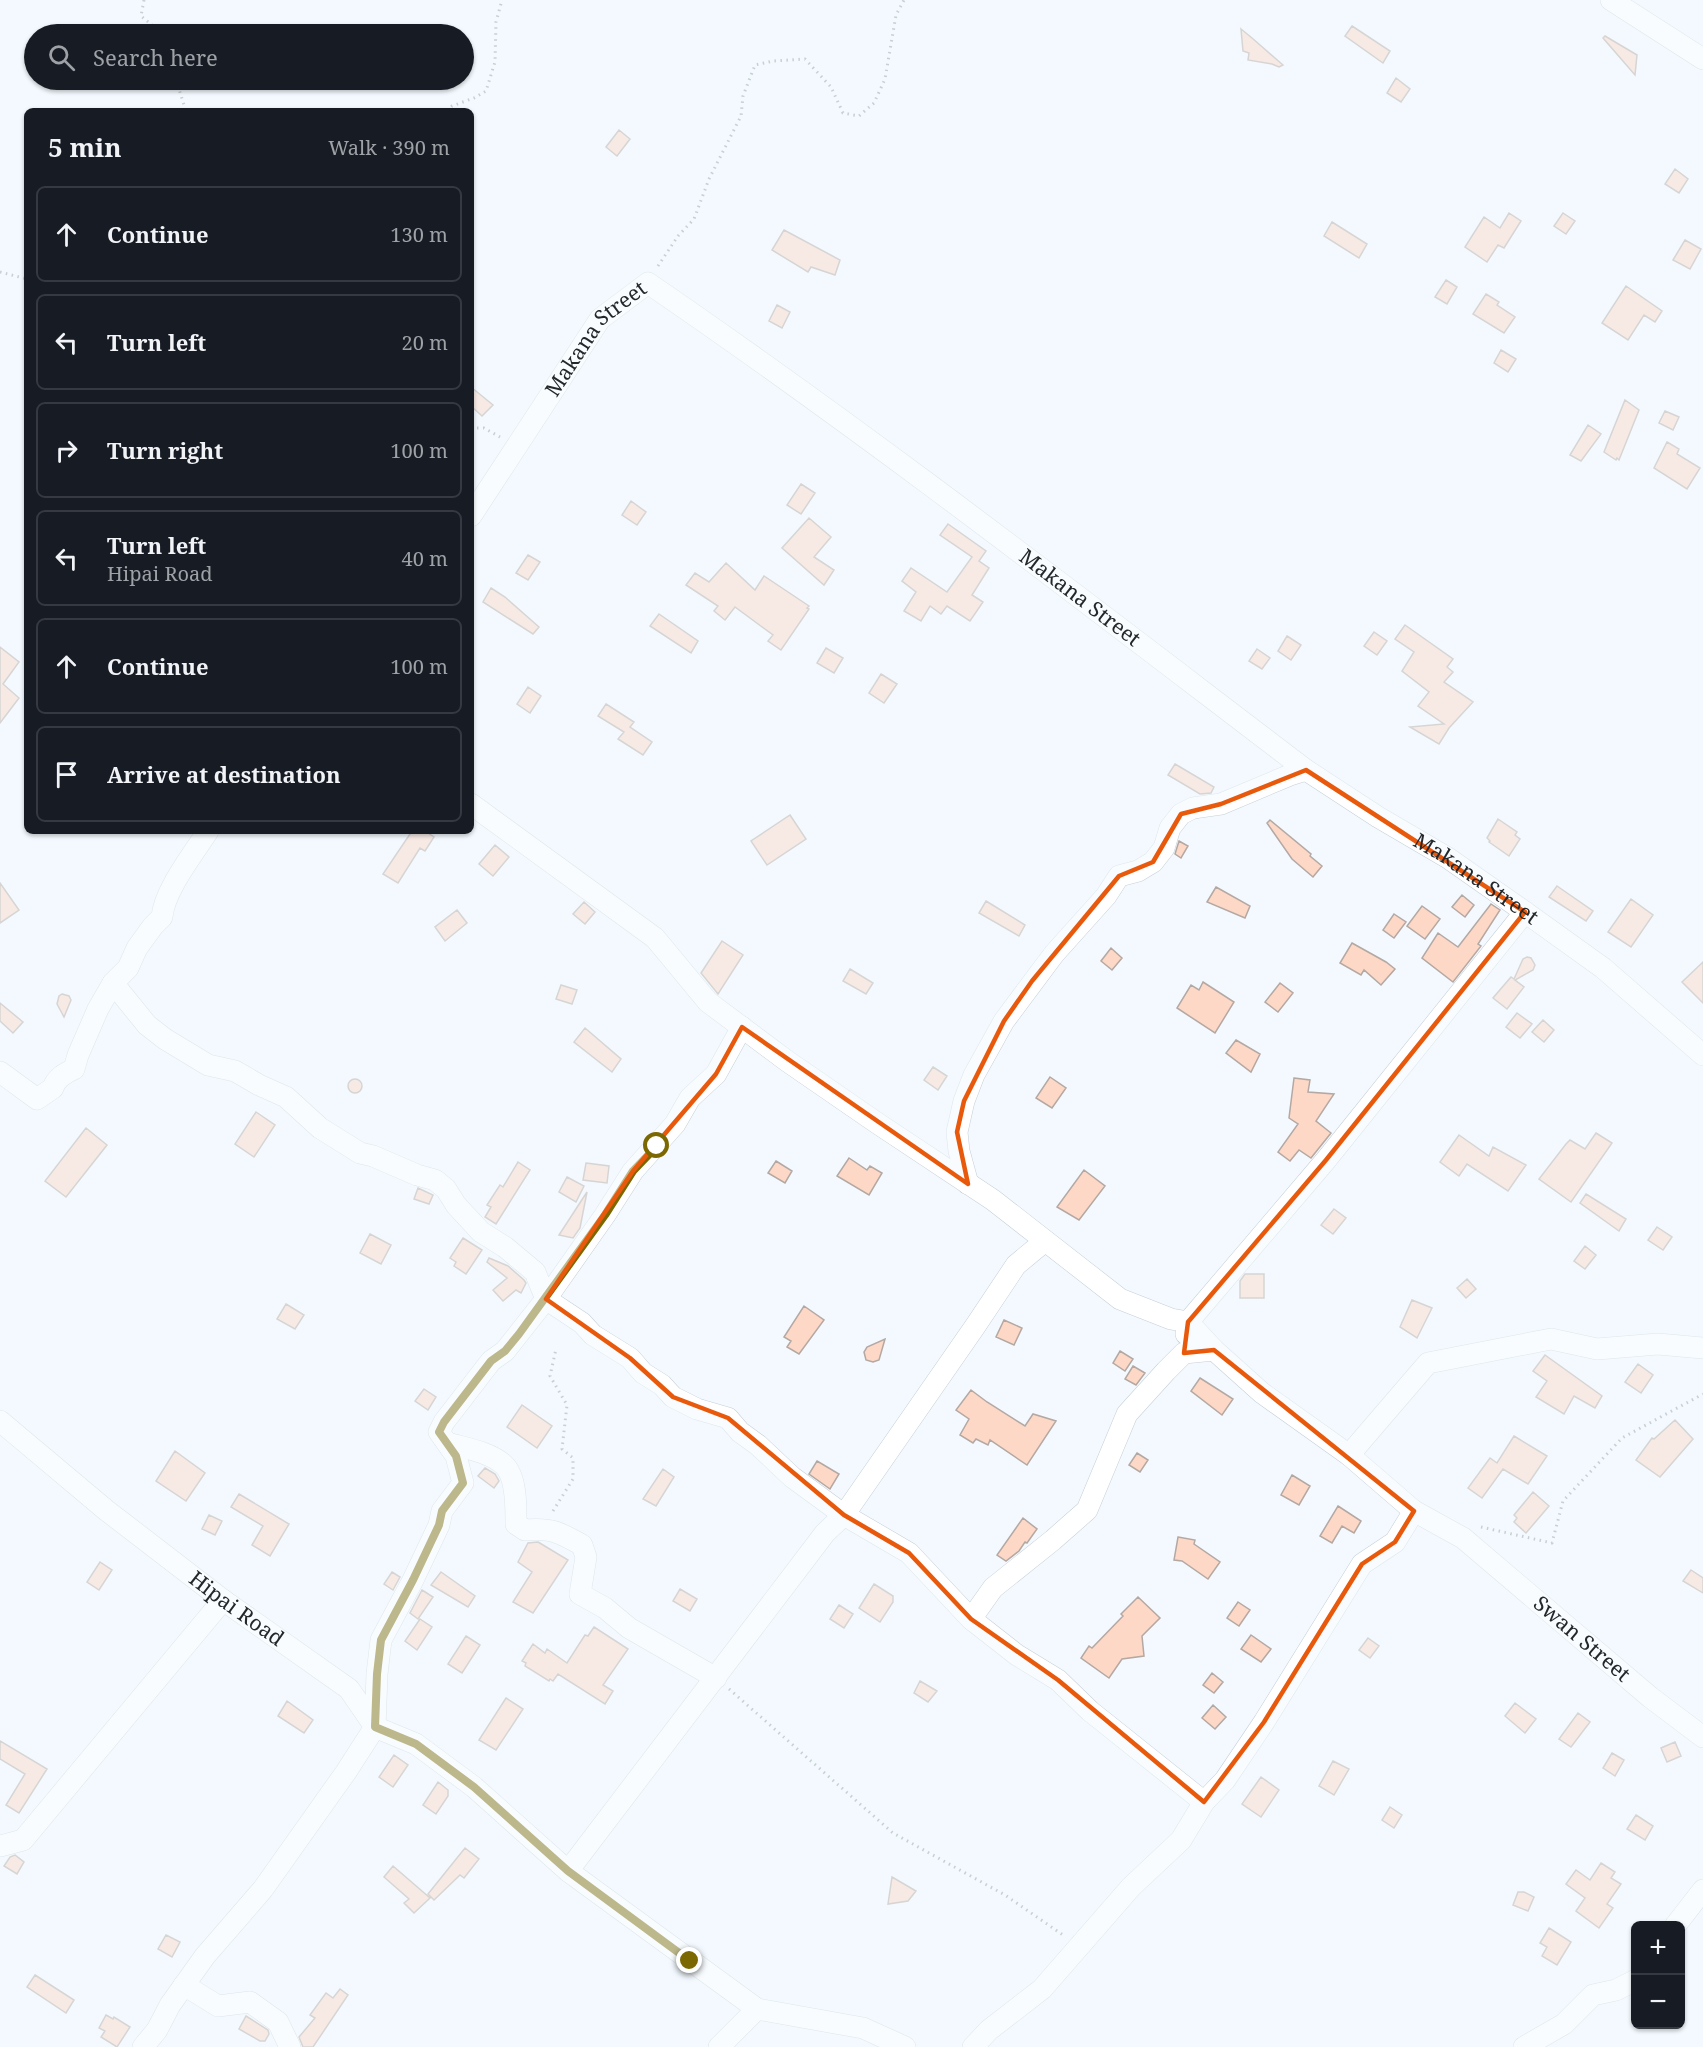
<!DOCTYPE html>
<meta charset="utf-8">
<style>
:root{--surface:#171b24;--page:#20242c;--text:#f1f3f6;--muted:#9ea1a6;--line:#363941}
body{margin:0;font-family:"Noto Serif",serif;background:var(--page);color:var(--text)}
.controls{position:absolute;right:18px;bottom:18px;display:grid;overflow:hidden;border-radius:9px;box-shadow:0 2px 4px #0004}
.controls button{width:54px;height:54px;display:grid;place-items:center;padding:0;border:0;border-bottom:2px solid var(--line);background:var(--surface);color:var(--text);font:30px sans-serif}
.stop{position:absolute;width:18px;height:18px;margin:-14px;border:4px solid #7b6800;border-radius:50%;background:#fff}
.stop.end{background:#7b6800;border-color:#fff;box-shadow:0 2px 6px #0008}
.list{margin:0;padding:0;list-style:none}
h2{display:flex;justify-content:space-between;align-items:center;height:78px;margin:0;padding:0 24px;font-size:26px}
h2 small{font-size:20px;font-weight:400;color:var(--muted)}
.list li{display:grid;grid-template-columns:39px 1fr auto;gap:18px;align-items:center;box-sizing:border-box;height:96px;margin:0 12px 12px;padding:0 12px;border:2px solid var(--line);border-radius:9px}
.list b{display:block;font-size:22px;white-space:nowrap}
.list p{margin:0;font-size:20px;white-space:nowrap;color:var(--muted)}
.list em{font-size:20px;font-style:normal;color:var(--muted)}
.icon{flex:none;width:33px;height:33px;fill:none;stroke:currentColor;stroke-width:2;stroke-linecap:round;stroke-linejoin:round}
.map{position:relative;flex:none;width:1703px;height:2047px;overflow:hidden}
.search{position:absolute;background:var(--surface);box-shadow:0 2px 4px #0004;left:24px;top:24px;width:450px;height:66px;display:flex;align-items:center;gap:15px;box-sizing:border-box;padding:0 21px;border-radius:33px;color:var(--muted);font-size:22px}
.panel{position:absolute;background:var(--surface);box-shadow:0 2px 4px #0004;left:24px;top:108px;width:450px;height:726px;border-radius:9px}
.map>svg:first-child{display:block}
.building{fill:#fdd8c6;stroke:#b4a8a3;stroke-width:1.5}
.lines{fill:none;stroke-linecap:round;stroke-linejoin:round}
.street-casing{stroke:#c6d0d8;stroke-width:22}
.path{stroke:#969b9f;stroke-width:3;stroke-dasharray:1.5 4.5;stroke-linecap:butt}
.street{stroke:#fff;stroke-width:21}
.route{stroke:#7b6800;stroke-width:8}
.marked{fill:none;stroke:#e8590c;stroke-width:4.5;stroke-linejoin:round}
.labels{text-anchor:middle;stroke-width:4.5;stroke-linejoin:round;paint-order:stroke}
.street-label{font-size:21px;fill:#24282b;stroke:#fff}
</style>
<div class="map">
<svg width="1703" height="2047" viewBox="0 0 1703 2047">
<rect width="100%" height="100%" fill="#f3f9fe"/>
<!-- building -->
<path class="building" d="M1352 26 1390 51 1383 63 1345 36Z
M1241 29 1252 38 1283 65 1279 67 1272 64 1248 60 1249 53 1243 51Z
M1605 36 1637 55 1635 75 1603 38Z
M1396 78 1410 89 1401 102 1387 93Z
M619 130 630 139 617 156 606 147Z
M1675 169 1688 179 1679 193 1665 184Z
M1509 213 1521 221 1504 248 1498 245 1487 262 1465 247 1484 217 1500 228Z
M1563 213 1575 221 1566 234 1554 226Z
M1332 222 1367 244 1359 258 1324 236Z
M784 230 840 260 835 275 811 267 808 272 772 250Z
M1685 240 1701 249 1690 269 1673 260Z
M1446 280 1457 287 1447 304 1435 297Z
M1626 286 1662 311 1655 322 1644 315 1628 340 1602 323Z
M1486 294 1499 302 1497 305 1515 317 1504 333 1473 314Z
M777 305 790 312 782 328 769 321Z
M1501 350 1516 359 1508 372 1494 363Z
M471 387 493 405 482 416 471 406Z
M1625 400 1639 410 1619 460 1617 458 1616 460 1604 452Z
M1665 411 1679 417 1673 430 1659 423Z
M1588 425 1601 434 1581 461 1570 455Z
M1667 442 1679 449 1677 454 1700 468 1687 489 1654 468Z
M801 484 815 493 801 514 787 505Z
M631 501 646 512 637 525 622 515Z
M809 518 831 537 814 557 834 570 824 585 782 548Z
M948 524 986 551 979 561 989 568 972 595 983 602 970 621 947 606 941 614 930 606 921 621 904 611 916 592 902 581 911 568 947 592 972 557 940 535Z
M528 555 540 562 528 580 516 573Z
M726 563 755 590 764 576 809 606 807 608 809 609 781 650 768 641 773 635 735 607 725 620 714 611 718 606 686 585 695 573 709 582Z
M491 588 505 597 539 627 533 634 483 602Z
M659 614 698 641 691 653 650 626Z
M1405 625 1453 659 1447 667 1453 672 1444 682 1473 702 1449 728 1439 744 1410 727 1444 724 1418 706 1429 692 1402 671 1414 652 1395 639Z
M1374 632 1387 641 1377 655 1364 646Z
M1287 636 1301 645 1291 660 1278 651Z
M0 647 19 662 3 684 19 698 0 723Z
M826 648 843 658 834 673 817 663Z
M1257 649 1270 658 1262 669 1249 661Z
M881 674 897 684 884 703 869 693Z
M528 687 541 696 530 713 517 704Z
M606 704 634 722 630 727 652 742 643 755 618 739 624 732 598 716Z
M1175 764 1214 787 1211 793 1200 794 1168 775Z
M790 815 806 839 767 865 751 841Z
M1498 819 1517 832 1515 835 1520 839 1509 856 1489 842 1490 841 1487 838Z
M1270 820 1311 854 1310 856 1322 866 1313 877 1292 859 1267 823Z
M412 831H425L434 837 425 851 420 848 398 883 383 874Z
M1179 841 1188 846 1181 858 1175 854Z
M495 845 509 857 493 876 479 864Z
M0 883 19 910 0 923Z
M1557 886 1593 911 1586 921 1549 897Z
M1216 887 1250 906 1245 918 1207 902Z
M1462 895 1474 905 1465 917 1452 907Z
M1631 899 1653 915 1631 947 1608 932Z
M986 901 1025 925 1019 936 979 913Z
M584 902 595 912 585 924 573 914Z
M1491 904 1500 910 1478 944 1481 946 1453 982 1422 958 1438 933 1458 947Z
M1422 906 1440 919 1425 939 1407 926Z
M457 910 467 923 445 941 435 927Z
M1394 914 1406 922 1394 938 1383 930Z
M722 941 743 955 718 994 701 973Z
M1352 943 1386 962 1395 969 1381 985 1364 970 1361 975 1340 963Z
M1111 948 1122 958 1112 970 1101 961Z
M1527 957 1531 958 1535 965 1533 970 1515 980 1524 987 1507 1009 1493 998 1511 977 1514 979 1523 959Z
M1703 962V1003L1682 982Z
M850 969 873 983 866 994 843 981Z
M1203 982 1234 1002 1215 1033 1177 1008 1191 985 1199 990Z
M1280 983 1293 993 1278 1012 1265 1002Z
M561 985 577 990 572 1004 556 999Z
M62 994 69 996 71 1000 64 1017 57 1004 59 996Z
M0 1003 23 1022 13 1033 0 1021Z
M1517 1013 1532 1024 1520 1038 1506 1027Z
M1543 1020 1554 1030 1544 1042 1532 1032Z
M585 1028 621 1059 612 1072 574 1042Z
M1236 1040 1260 1054 1251 1072 1226 1053Z
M933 1067 947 1076 938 1090 924 1080Z
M1050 1077 1066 1088 1052 1108 1036 1098Z
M1294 1078 1310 1080 1308 1092 1334 1094 1316 1121 1331 1133 1311 1158 1299 1150 1290 1161 1278 1152 1298 1124 1289 1118Z
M348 1086a7 7 0 1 1 14 0a7 7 0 1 1-14 0Z
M256 1112 275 1125 254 1157 235 1144Z
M86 1128 107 1145 66 1197 45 1181Z
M1596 1133 1612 1143 1571 1202 1539 1179 1566 1144 1570 1140 1585 1149Z
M1459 1135 1489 1156 1493 1147 1526 1165 1508 1191 1467 1164 1459 1176 1440 1162Z
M849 1158 867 1170 870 1166 882 1173 869 1195 837 1176Z
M776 1161 792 1171 785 1183 768 1173Z
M518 1162 530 1170 496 1224 485 1217 491 1207 487 1205 500 1185 503 1187Z
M586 1163 609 1166 607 1183 583 1180Z
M1084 1170 1105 1186 1079 1220 1057 1207Z
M567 1177 584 1186 576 1202 559 1192Z
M418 1188 433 1195 429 1204 414 1199Z
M587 1192 580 1228 573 1238 559 1235Z
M1586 1194 1626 1219 1619 1231 1580 1203Z
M1334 1209 1346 1218 1333 1234 1321 1225Z
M1657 1227 1672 1237 1663 1250 1648 1240Z
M370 1234 391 1245 381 1264 360 1253Z
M463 1238 482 1250 466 1274 454 1266 456 1262 450 1258Z
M1585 1246 1596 1255 1585 1269 1574 1261Z
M489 1258 508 1266 524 1280 526 1283 521 1293 516 1290 503 1301 493 1290 507 1278 487 1262Z
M1245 1274H1264V1298H1240V1281Z
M1467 1279 1476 1289 1466 1298 1457 1288Z
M1412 1300 1432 1308 1417 1338 1400 1327Z
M286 1304 304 1315 295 1329 277 1319Z
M804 1306 824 1320 799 1354 787 1347 791 1341 784 1337Z
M1004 1320 1022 1328 1014 1345 996 1337Z
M885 1339 879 1360 873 1362 866 1360 864 1352 867 1347Z
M1120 1351 1133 1359 1125 1371 1113 1363Z
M1545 1355 1602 1396 1595 1408 1574 1396 1564 1414 1536 1397 1547 1381 1533 1371Z
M1638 1364 1653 1375 1641 1393 1625 1382Z
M1133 1366 1145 1373 1136 1385 1125 1379Z
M1200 1378 1233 1399 1222 1415 1191 1391Z
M424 1389 436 1397 428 1410 415 1401Z
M971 1390 987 1402 1025 1426 1033 1414 1056 1421 1027 1465 990 1440 988 1445 976 1439 973 1443 960 1435 969 1419 956 1410Z
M522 1405 552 1426 537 1448 507 1427Z
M1675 1420 1693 1439 1660 1477 1636 1460 1652 1438 1654 1439Z
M1514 1436 1547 1456 1528 1484 1503 1469 1482 1498 1468 1488 1490 1458 1497 1463Z
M175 1451 205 1473 186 1501 156 1481Z
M1137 1453 1148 1460 1140 1472 1129 1465Z
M817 1461 839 1474 830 1489 809 1474Z
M485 1468 495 1474 499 1481 494 1488 478 1476Z
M663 1469 674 1477 656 1506 643 1499Z
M1292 1475 1310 1486 1299 1505 1281 1495Z
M1533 1492 1549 1506 1526 1533 1514 1522 1517 1518 1514 1515Z
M239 1494 289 1524 270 1556 252 1545 263 1526 231 1507Z
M1338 1506 1361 1521 1354 1533 1342 1526 1332 1543 1320 1536Z
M209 1515 222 1521 215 1535 202 1529Z
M1023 1518 1037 1529 1027 1543 1025 1542 1019 1551 1006 1561 997 1555Z
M1178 1537 1195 1540 1194 1544 1220 1562 1208 1579 1182 1561 1174 1560Z
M538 1542 568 1560 533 1613 513 1602 532 1572 518 1562 528 1543Z
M100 1562 112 1570 99 1590 87 1582Z
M1691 1570 1703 1578V1593L1683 1581Z
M392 1572 400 1577 393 1590 384 1584Z
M441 1572 475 1596 468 1607 431 1585Z
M874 1584 893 1596V1602L880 1622 859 1608Z
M680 1589 697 1599 690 1611 673 1601Z
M422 1590 433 1597 418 1619 410 1613Z
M1138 1597 1160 1618 1142 1636 1144 1656 1122 1659 1109 1678 1081 1658 1089 1646 1092 1648 1123 1616 1121 1614Z
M1238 1602 1250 1610 1239 1626 1227 1618Z
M839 1605 853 1614 844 1628 830 1619Z
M420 1619 432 1627 417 1650 405 1641Z
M594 1627 628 1649 603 1685 613 1691 605 1704 558 1674 553 1681 550 1679 549 1681 525 1666 526 1663 522 1661 533 1644 545 1653 547 1649 567 1663 585 1635 588 1636Z
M1251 1635 1271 1649 1261 1662 1241 1649Z
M466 1636 480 1645 462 1673 448 1664Z
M1368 1638 1379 1646 1370 1658 1359 1650Z
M1212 1673 1223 1682 1214 1693 1203 1685Z
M920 1681 937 1691 928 1702 914 1693Z
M506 1698 523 1709 496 1750 479 1740Z
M287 1701 313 1720 304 1733 278 1716Z
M1515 1703 1536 1719 1525 1733 1505 1716Z
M1213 1705 1226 1717 1215 1729 1202 1718Z
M1578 1713 1590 1722 1571 1747 1559 1739Z
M0 1741 47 1769 19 1813 6 1805 25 1774 0 1759Z
M1675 1742 1681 1756 1667 1762 1661 1748Z
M1612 1753 1624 1760 1615 1776 1603 1768Z
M394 1755 408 1765 393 1787 379 1777Z
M1333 1761 1349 1769 1334 1795 1319 1786Z
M1261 1777 1279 1790 1261 1817 1242 1804Z
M438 1782 448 1790V1796L436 1814 423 1805Z
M1390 1807 1402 1815 1394 1828 1382 1820Z
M1636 1815 1653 1826 1645 1840 1627 1829Z
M465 1848 479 1859 464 1878 460 1875 434 1900 428 1894Z
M15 1855 24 1862 17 1874 4 1866 10 1857Z
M1601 1863 1615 1872 1611 1878 1621 1884 1607 1904 1613 1908 1599 1928 1576 1911 1585 1898 1566 1884 1576 1870 1590 1880Z
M393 1866 430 1898 414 1913 404 1903 409 1899 384 1877Z
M892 1877 916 1891 908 1901 888 1904Z
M1518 1892H1524L1534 1897 1528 1911 1513 1905Z
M1549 1928 1571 1942 1557 1965 1542 1956 1547 1947 1540 1943Z
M166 1935 180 1942 172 1957 158 1949Z
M35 1975 74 2000 66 2013 27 1987Z
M340 1989 348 1995 313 2047H303L299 2037 315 2018 310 2015 326 1993 333 1998Z
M106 2015 113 2019 114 2017 130 2027 117 2047 101 2037 105 2031 99 2028Z
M246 2016 268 2030 269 2034 265 2041H260L239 2029Z"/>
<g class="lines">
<defs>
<g id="street">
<path d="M1611 0 1703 59"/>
<path id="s1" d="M471 516 600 319 648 283C873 437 1089 605 1306 770L1378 817 1448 858 1525 912 1603 968 1703 1055"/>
<path id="s2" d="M471 804 655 938 708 1002 787 1061 877 1123 993 1200 1120 1299 1171 1319 1188 1322 1214 1350 1262 1393 1349 1455 1414 1511 1463 1538 1650 1697 1703 1737"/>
<path d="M113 983 147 1025 165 1039 208 1065 235 1071 259 1085 286 1097 320 1128 360 1153 373 1156 417 1175 435 1180 446 1189 456 1205 481 1232 505 1247 535 1272 546 1299 605 1215 633 1171 675 1124 690 1098 716 1074 742 1027"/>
<path d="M0 1072 37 1099 53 1088C56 1078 65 1073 74 1069L78 1055 98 1009 113 983 128 968 137 948 153 926 162 917C164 891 193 854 208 831"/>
<path d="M968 1184 959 1151 957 1132 964 1101 974 1075 1004 1021 1054 954 1106 896 1119 876 1138 871 1153 862 1164 848 1170 828 1181 814 1193 808 1221 804 1290 775 1306 770"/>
<path d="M1186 1334 1188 1322 1326 1160 1525 912"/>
<path id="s3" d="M0 1421 106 1510 223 1600 349 1689 375 1727 416 1744 474 1787 568 1871 757 2009 863 2028 905 2047"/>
<path d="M448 1443C465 1448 490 1452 504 1465 517 1477 516 1508 516 1524L525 1530C552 1528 559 1532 582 1545L586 1557 580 1594 605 1608 629 1628 716 1678"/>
<path d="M1349 1455 1428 1363 1551 1339 1597 1349 1658 1344 1703 1348"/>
<path d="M971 1619 1017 1655 1058 1680 1090 1711 1204 1802"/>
<path d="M0 1846 23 1840 223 1600"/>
<path d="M568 1871 825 1533 844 1515 976 1325 1016 1265 1045 1241"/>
<path d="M1675 1926 1703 1890"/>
<path d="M184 1985 218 2006 250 2002 278 2022 290 2047"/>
<path d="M143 2047 157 2030 170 2005 205 1956 263 1889 346 1772 375 1727 377 1674 381 1640 413 1580 439 1525 442 1511 463 1483 456 1456 439 1432 444 1422 491 1361 505 1351 546 1299 582 1323 593 1335 630 1358 643 1373 662 1385 673 1397 697 1409 728 1418 740 1432 758 1445 792 1477 844 1515 909 1553 971 1619 993 1588 1053 1540 1087 1510 1127 1414 1166 1371 1184 1353 1214 1350"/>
<path d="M719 2047 757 2009"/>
<path d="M973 2047 989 2030 1042 1989 1131 1887 1181 1840 1204 1802 1225 1780 1264 1722 1362 1564 1395 1542 1414 1511"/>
<path d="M1524 2047 1564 2024 1593 1995 1616 1990 1636 1980"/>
</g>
</defs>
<!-- street casing -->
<use href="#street" class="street-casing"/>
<!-- path -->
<path class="path" d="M144 0 141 16 163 34
M176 80 186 111
M447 111 452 106 474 98 486 91 495 62 496 22 502 0
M658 266 678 236 694 219 709 179 741 116 743 96 755 65 773 61 805 59 831 87 843 113 859 116 874 103 885 79 896 15 904 0
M0 272 27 279
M471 428H484L500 437
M553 1511 573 1479V1458L562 1449 567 1405 550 1376 556 1349
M1481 1527 1552 1543 1563 1501 1622 1438 1703 1394
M729 1689 893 1833 1005 1895 1063 1935"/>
<!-- street -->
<use href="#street" class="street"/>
</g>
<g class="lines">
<!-- route -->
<path class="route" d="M657 1146 633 1171 605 1215 519 1334 505 1351 491 1361 444 1422 439 1432 456 1456 463 1483 442 1511 439 1525 413 1580 381 1640 377 1674 375 1727 416 1744 474 1787 568 1871 690 1961"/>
</g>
<!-- marked area -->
<path d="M0 0H1703V2047H0ZM1306 770 1525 912 1326 1160 1188 1322 1184 1353 1214 1350 1414 1511 1395 1542 1362 1564 1264 1722 1204 1802 1058 1680 971 1619 909 1553 844 1515 728 1418 673 1397 630 1358 546 1299 633 1171 716 1074 742 1027 968 1184 957 1132 964 1101 1004 1021 1032 981 1119 876 1153 862 1181 814 1221 804Z" fill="#f3f9fe" fill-opacity=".55" fill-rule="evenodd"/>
<path class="marked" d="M1306 770 1525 912 1326 1160 1188 1322 1184 1353 1214 1350 1414 1511 1395 1542 1362 1564 1264 1722 1204 1802 1058 1680 971 1619 909 1553 844 1515 728 1418 673 1397 630 1358 546 1299 633 1171 716 1074 742 1027 968 1184 957 1132 964 1101 1004 1021 1032 981 1119 876 1153 862 1181 814 1221 804Z"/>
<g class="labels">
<!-- street labels -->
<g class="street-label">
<text dy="7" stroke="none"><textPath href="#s1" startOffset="218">Makana Street</textPath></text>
<text dy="7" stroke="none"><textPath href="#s1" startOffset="830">Makana Street</textPath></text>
<text dy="7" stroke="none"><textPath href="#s1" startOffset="1316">Makana Street</textPath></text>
<text dy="7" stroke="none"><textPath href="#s3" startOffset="302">Hipai Road</textPath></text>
<text dy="7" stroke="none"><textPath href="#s2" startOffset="1398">Swan Street</textPath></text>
</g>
</g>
</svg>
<div class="controls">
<button>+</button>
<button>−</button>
</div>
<div class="stop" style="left:657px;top:1146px"></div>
<div class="stop end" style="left:690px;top:1961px"></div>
<div class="search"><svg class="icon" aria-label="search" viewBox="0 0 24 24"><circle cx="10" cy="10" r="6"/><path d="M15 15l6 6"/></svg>Search here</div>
<section class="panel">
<h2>5 min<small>Walk · 390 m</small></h2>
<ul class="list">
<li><svg class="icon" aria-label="ahead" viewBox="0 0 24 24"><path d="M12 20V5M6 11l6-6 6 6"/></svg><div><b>Continue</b></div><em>130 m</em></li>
<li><svg class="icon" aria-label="left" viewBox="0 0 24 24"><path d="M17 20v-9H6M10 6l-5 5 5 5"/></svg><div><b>Turn left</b></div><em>20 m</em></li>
<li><svg class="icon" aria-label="right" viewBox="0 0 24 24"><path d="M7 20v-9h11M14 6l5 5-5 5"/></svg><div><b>Turn right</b></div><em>100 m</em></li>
<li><svg class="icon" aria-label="left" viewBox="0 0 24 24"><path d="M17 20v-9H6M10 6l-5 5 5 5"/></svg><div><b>Turn left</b><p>Hipai Road</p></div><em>40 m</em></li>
<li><svg class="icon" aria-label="ahead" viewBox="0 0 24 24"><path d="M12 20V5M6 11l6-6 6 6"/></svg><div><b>Continue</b></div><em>100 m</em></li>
<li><svg class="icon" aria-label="arrive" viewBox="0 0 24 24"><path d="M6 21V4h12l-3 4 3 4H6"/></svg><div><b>Arrive at destination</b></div></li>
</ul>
</section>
</div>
